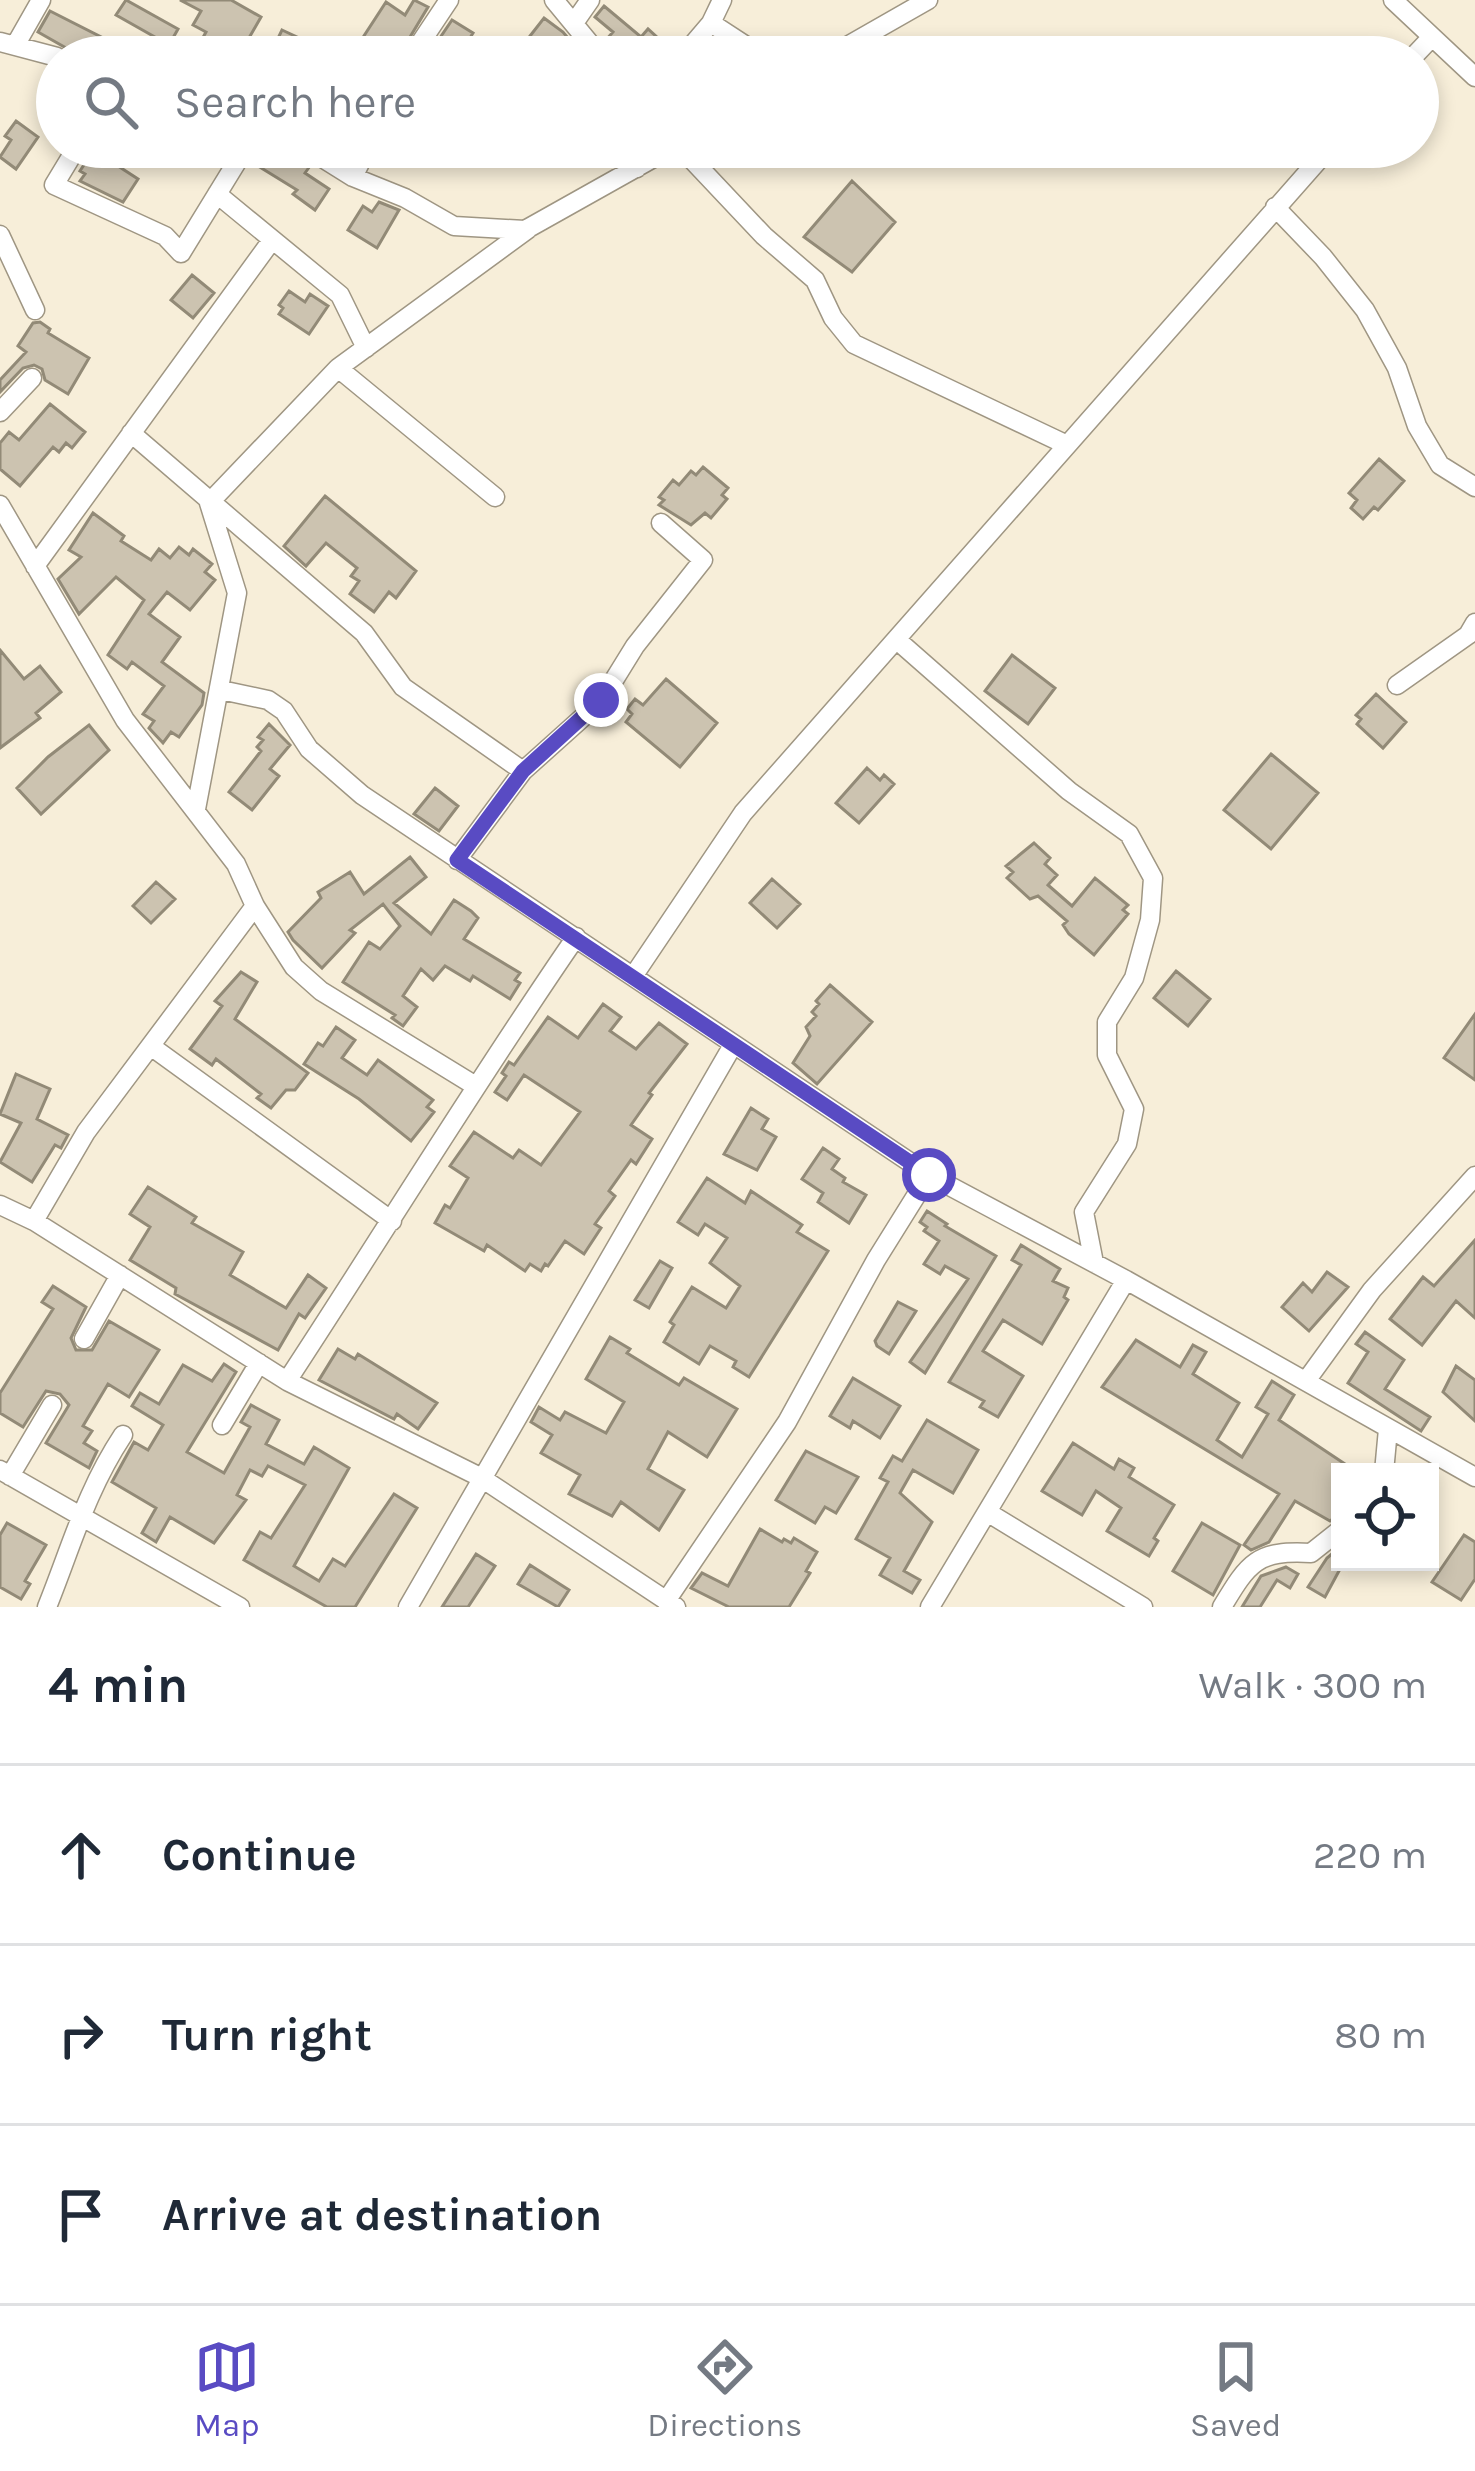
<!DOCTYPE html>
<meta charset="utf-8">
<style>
:root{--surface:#fff;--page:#f2f2f3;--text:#1f2937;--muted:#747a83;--line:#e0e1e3;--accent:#594bc3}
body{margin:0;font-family:Karla,sans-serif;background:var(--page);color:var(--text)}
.controls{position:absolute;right:36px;bottom:36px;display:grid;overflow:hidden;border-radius:0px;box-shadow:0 6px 18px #0003}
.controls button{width:108px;height:108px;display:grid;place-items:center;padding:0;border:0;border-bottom:3px solid var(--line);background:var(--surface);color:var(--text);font:60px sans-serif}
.stop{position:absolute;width:36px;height:36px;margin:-27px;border:9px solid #594bc3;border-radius:50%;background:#fff}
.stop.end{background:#594bc3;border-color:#fff;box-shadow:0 3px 12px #0008}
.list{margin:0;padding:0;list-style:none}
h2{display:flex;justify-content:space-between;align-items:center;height:156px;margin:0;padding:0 48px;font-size:51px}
h2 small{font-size:39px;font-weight:400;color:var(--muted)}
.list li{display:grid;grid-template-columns:78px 1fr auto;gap:36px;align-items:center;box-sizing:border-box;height:180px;padding:0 48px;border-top:3px solid var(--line)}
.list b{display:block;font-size:45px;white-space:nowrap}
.list em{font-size:39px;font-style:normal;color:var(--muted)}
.icon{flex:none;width:66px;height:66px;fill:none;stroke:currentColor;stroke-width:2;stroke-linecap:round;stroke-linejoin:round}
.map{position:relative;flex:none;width:1475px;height:1607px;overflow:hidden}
.search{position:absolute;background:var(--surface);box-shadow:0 6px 18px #0003;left:36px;right:36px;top:36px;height:132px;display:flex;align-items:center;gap:30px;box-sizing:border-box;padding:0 42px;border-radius:66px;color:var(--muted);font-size:45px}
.sheet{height:696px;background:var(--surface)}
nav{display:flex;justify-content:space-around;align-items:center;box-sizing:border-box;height:168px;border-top:3px solid var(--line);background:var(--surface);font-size:33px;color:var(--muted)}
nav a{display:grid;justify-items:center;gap:6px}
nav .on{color:var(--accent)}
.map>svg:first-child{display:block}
.building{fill:#ccc3b0;stroke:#928a77;stroke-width:3}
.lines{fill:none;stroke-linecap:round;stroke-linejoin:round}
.street-casing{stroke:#9f9683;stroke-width:21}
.street{stroke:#fff;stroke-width:18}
.route{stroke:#594bc3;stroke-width:15}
</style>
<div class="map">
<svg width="1475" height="1607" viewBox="0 0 1475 1607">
<rect width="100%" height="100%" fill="#f7eed9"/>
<!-- building -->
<path class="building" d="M126 0 178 29 169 45 116 15Z
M180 0H231L261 17 238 57H229L201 41 206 32 193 25 201 11Z
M414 0 428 7 398 57H386L360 42 386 2 405 15Z
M604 6 641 37 648 29 671 50 669 57H614L605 41 613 32 595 17Z
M50 11 107 40 99 57H82L38 32Z
M544 18 563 32 584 57H523L529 49 523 45Z
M452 20 473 33 458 57H427Z
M282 30 312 44 306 57H269Z
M16 121 38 137 16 169 0 157 11 140 5 136Z
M262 147H290L310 166 305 173 329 189 315 210 293 194 297 190 253 163Z
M98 153 138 179 123 202 80 181 85 174 80 171 89 157 93 160Z
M852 181 895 222 852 272 804 237Z
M379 202 399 210 377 248 348 230 363 206 372 212Z
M192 275 214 293 193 318 171 300Z
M289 291 305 302 310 294 328 306 309 334 279 314 283 308 279 305Z
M40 322 50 329 48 333 89 358 68 394 45 380 42 369 34 365 23 368 0 392V380L26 352 18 346 33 323Z
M50 404 85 432 72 448 66 443 59 452 53 447 20 486 0 469V443L9 432 19 440Z
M1379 459 1404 481 1378 510 1374 507 1363 519 1351 508 1357 500 1349 493Z
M703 467 728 488 722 495 727 499 711 518 705 513 691 525 659 505 664 500 659 497 673 480 679 485 691 471 696 475Z
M325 496 416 571 396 598 389 592 374 612 350 594 359 581 351 576 357 568 326 543 306 566 284 546Z
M93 513 124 536 121 541 151 560 159 549 170 558 179 547 189 555 193 549 212 564 205 572 215 580 190 610 167 592 149 614 180 637 162 662 204 693 202 705 179 737 171 732 163 743 149 728 154 721 143 714 164 686 132 662 127 669 108 655 144 600 116 577 79 614 58 579 81 557 69 550Z
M0 650 24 679 40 666 61 692 36 713 40 718 0 748Z
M1012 655 1055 688 1028 724 985 691Z
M666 679 717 723 680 767 626 722 632 714 627 709 635 699 643 705Z
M1376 694 1406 722 1383 748 1357 724 1361 719 1356 715Z
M269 724 290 745 270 769 279 776 252 810 229 792 261 751 257 747 263 740 258 737Z
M89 725 109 750 41 814 17 788 48 757Z
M1271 754 1318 793 1271 849 1224 810Z
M867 768 880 780 884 775 894 784 859 823 836 803Z
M435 788 458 806 439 831 414 814Z
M1034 843 1050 858 1045 864 1057 875 1048 885 1072 906 1095 878 1128 905 1123 910 1128 914 1094 955 1069 934 1063 925 1067 921 1038 896 1030 899 1007 878 1013 872 1006 866Z
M410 857 426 877 394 903 431 934 454 900 471 911 478 918 464 939 520 973 515 980 520 983 510 999 473 976 470 981 445 966 433 980 421 969 403 996 417 1007 403 1026 392 1018 395 1015 343 982 369 942 380 949 400 926 383 904 350 930 355 933 322 968 293 940 288 932 321 898 318 892 350 872 364 894Z
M772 879 800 904 777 928 750 903Z
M156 882 175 899 151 923 133 906Z
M1176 971 1210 999 1188 1026 1154 998Z
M241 972 257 982 235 1019 308 1073 295 1090H286L271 1108 257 1098 261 1094 216 1059 212 1065 190 1049 222 1006 215 1001Z
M830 985 872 1022 817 1084 793 1063 810 1036 806 1027 816 1016 812 1012 819 1004 816 1001Z
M603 1004 621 1017 610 1031 636 1049 659 1023 687 1044 649 1093 652 1095 631 1125 652 1139 636 1164 631 1160 609 1191 615 1196 595 1224 601 1228 584 1254 565 1241 548 1266 545 1264 541 1271 530 1264 525 1271 487 1245 484 1251 435 1223 445 1205 450 1208 468 1178 450 1166 474 1132 513 1158 519 1150 541 1165 580 1112 524 1075 507 1100 495 1092 506 1076 502 1073 509 1062 514 1065 548 1017 578 1038Z
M1475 1014V1080L1444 1058Z
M336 1027 355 1040 342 1058 367 1075 378 1060 433 1100 427 1107 434 1112 411 1141 359 1099 304 1064 318 1043 323 1046Z
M16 1074 50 1089 37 1119 68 1135 61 1148 55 1145 32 1182 0 1162 21 1123 0 1114Z
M751 1108 768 1119 762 1129 776 1137 757 1170 724 1154Z
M823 1148 839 1159 832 1169 845 1178 843 1182 866 1195 849 1223 818 1202 823 1193 802 1179Z
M707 1178 745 1203 751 1191 802 1225 797 1232 828 1251 749 1377 733 1367 736 1361 710 1346 699 1364 664 1342 674 1325 670 1322 692 1287 726 1308 740 1286 710 1263 727 1238 705 1224 698 1235 678 1222Z
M148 1187 196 1217 192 1223 243 1252 230 1275 286 1308 308 1275 326 1288 305 1318 299 1314 278 1350 175 1294 176 1288 130 1260 150 1227 130 1214Z
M927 1211 947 1224 945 1226 996 1256 925 1373 910 1362 968 1279 945 1266 940 1274 924 1264 939 1241 924 1231 927 1227 920 1222Z
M1475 1240V1318L1456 1301 1422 1345 1390 1319 1423 1277 1434 1286Z
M1021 1245 1060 1269 1053 1281 1068 1288 1064 1297 1068 1300 1042 1344 1003 1320 983 1351 1023 1376 998 1417 980 1407 984 1401 949 1382 1021 1265 1012 1260Z
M660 1261 672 1268 649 1308 635 1300Z
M1327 1272 1348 1287 1309 1331 1282 1307 1303 1283 1312 1292Z
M53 1286 86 1307 71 1338 76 1350H92L109 1321 159 1350 129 1397 108 1384 83 1426 92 1431 84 1443 97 1451 89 1468 46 1443 69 1405 60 1394 46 1391 23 1427 0 1413V1393L53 1309 42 1302Z
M898 1302 916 1311 889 1354 877 1346 875 1341Z
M1365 1332 1404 1360 1385 1389 1430 1417 1421 1431 1348 1383 1368 1352 1356 1344Z
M610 1337 630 1349 627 1353 679 1385 684 1378 737 1409 707 1457 668 1432 648 1469 684 1490 659 1530 621 1502 612 1516 569 1494 580 1475 541 1453 552 1435 531 1422 539 1407 560 1420 565 1412 606 1433 624 1402 586 1379Z
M1136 1340 1180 1367 1193 1345 1206 1352 1193 1374 1239 1403 1217 1440 1242 1457 1268 1414 1256 1407 1272 1381 1294 1395 1279 1420 1357 1472H1340V1507L1334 1518 1330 1521 1295 1501 1269 1542 1251 1550 1244 1545 1279 1494 1102 1387Z
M338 1349 355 1359 358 1354 437 1403 418 1429 397 1414 394 1419 319 1380Z
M224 1364 236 1372 187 1452 224 1473 250 1427 241 1422 251 1405 279 1420 266 1444 304 1464 314 1447 349 1468 294 1566 319 1581 333 1559 345 1566 394 1494 417 1508 355 1607H327L244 1560 260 1532 271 1538 305 1485 268 1466 262 1476 250 1470 237 1495 246 1500 214 1543 170 1517 156 1542 142 1533 156 1508 112 1482 134 1442 148 1450 163 1425 132 1406 140 1393 159 1404 183 1365 212 1381Z
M1456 1366 1475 1380V1421L1443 1392Z
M853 1378 900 1406 880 1438 853 1421 850 1428 830 1416Z
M927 1420 978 1450 953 1493 913 1470 900 1493 932 1522 904 1571 920 1580 912 1593 880 1575 890 1558 856 1539 888 1482 880 1478 893 1456 902 1461Z
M1073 1443 1114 1469 1119 1459 1134 1468 1129 1477 1174 1505 1154 1538 1158 1541 1149 1556 1107 1531 1121 1508 1096 1491 1082 1515 1042 1491Z
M806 1451 858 1477 836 1513 825 1507 815 1523 776 1500Z
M7 1523 46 1545 25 1581 30 1584 21 1599 0 1587V1535Z
M1202 1523 1240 1545 1213 1595 1173 1571Z
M760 1529 782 1542 784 1539 791 1543 794 1538 817 1552 806 1571 810 1573 789 1607H729L691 1588 702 1573 728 1586Z
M1464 1535 1475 1542V1579L1461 1600 1432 1582Z
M1340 1547V1569L1325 1597 1308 1587 1327 1558Z
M476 1554 495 1566 468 1607H442Z
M530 1565 569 1590 558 1607 518 1584Z
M1286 1567 1298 1574 1290 1588 1277 1580 1260 1607H1242L1261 1576Z"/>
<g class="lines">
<defs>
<path id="street" d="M554 0 601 57
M1393 0 1475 77
M574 23 590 0
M711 23 763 57
M0 42 57 57
M16 44 41 0
M411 57 449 0
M682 57 711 23 722 0
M828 57 928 0
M1413 57 1431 38
M77 147 54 185 165 236 181 253 246 147
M305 147 353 177 405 198 454 226 525 230 673 147
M594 147 637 168
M680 147 764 236 815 280 833 318 854 344 1067 445
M353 177 368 147
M217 194 340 295 366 348
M1275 207 1323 257 1365 310 1397 368 1417 426 1440 465 1475 487
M0 235 35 310
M338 368 528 229
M0 412 32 378
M131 433 364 633 403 687 523 771
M0 505 125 720 236 864 255 906 294 967 321 991 474 1085
M35 566 272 240
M897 640 1069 791 1129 834 1153 878 1150 920 1134 978 1107 1022V1055L1134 1109 1127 1144 1084 1212 1094 1263
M1397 685 1468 635 1475 623
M221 690 268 700 284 711 309 749 362 795 929 1175 1126 1280 1475 1477
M196 809 237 593 209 503 338 368 495 497
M457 860 523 771 601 701 635 646 703 560 661 523
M634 975 743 813 1330 147
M152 1047 392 1221
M0 1205 34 1221 287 1381 480 1477 676 1607
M34 1221 86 1132 255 906
M84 1339 120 1275
M287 1381C384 1233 476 1082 576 937
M1306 1381 1372 1290 1475 1176
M222 1425 259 1363
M0 1470 240 1607
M1384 1472 1388 1429
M10 1476 52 1405
M987 1512 1143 1607
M666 1601 787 1422 876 1260 929 1175
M47 1607C72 1545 86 1491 123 1435
M408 1607 733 1045
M930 1607 1126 1280
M1222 1607C1249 1562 1257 1550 1311 1553L1340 1530"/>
</defs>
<!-- street casing -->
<use href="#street" class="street-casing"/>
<!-- street -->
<use href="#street" class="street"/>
</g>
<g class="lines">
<!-- route -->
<path class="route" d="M601 700 523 771 457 860 929 1175"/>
</g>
</svg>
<div class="controls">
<button><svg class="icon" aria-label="locate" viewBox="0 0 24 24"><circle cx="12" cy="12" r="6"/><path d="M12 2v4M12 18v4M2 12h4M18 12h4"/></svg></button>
</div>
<div class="stop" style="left:929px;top:1175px"></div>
<div class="stop end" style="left:601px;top:700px"></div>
<div class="search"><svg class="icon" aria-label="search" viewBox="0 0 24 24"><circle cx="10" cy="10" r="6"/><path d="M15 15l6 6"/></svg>Search here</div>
</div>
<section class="sheet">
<h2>4 min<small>Walk · 300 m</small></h2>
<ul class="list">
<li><svg class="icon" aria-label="ahead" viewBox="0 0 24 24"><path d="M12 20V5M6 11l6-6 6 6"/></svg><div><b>Continue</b></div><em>220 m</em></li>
<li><svg class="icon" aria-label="right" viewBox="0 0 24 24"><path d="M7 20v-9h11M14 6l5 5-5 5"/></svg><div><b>Turn right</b></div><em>80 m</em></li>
<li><svg class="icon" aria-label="arrive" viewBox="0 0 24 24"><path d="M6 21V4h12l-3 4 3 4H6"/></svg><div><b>Arrive at destination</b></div></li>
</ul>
</section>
<nav>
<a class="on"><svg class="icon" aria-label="map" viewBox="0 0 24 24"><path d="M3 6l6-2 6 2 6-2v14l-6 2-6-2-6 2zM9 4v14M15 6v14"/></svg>Map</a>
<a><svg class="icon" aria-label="directions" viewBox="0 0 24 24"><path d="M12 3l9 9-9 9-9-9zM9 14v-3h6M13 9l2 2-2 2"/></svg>Directions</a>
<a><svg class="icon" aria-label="saved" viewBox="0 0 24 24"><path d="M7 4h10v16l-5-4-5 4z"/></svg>Saved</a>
</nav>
